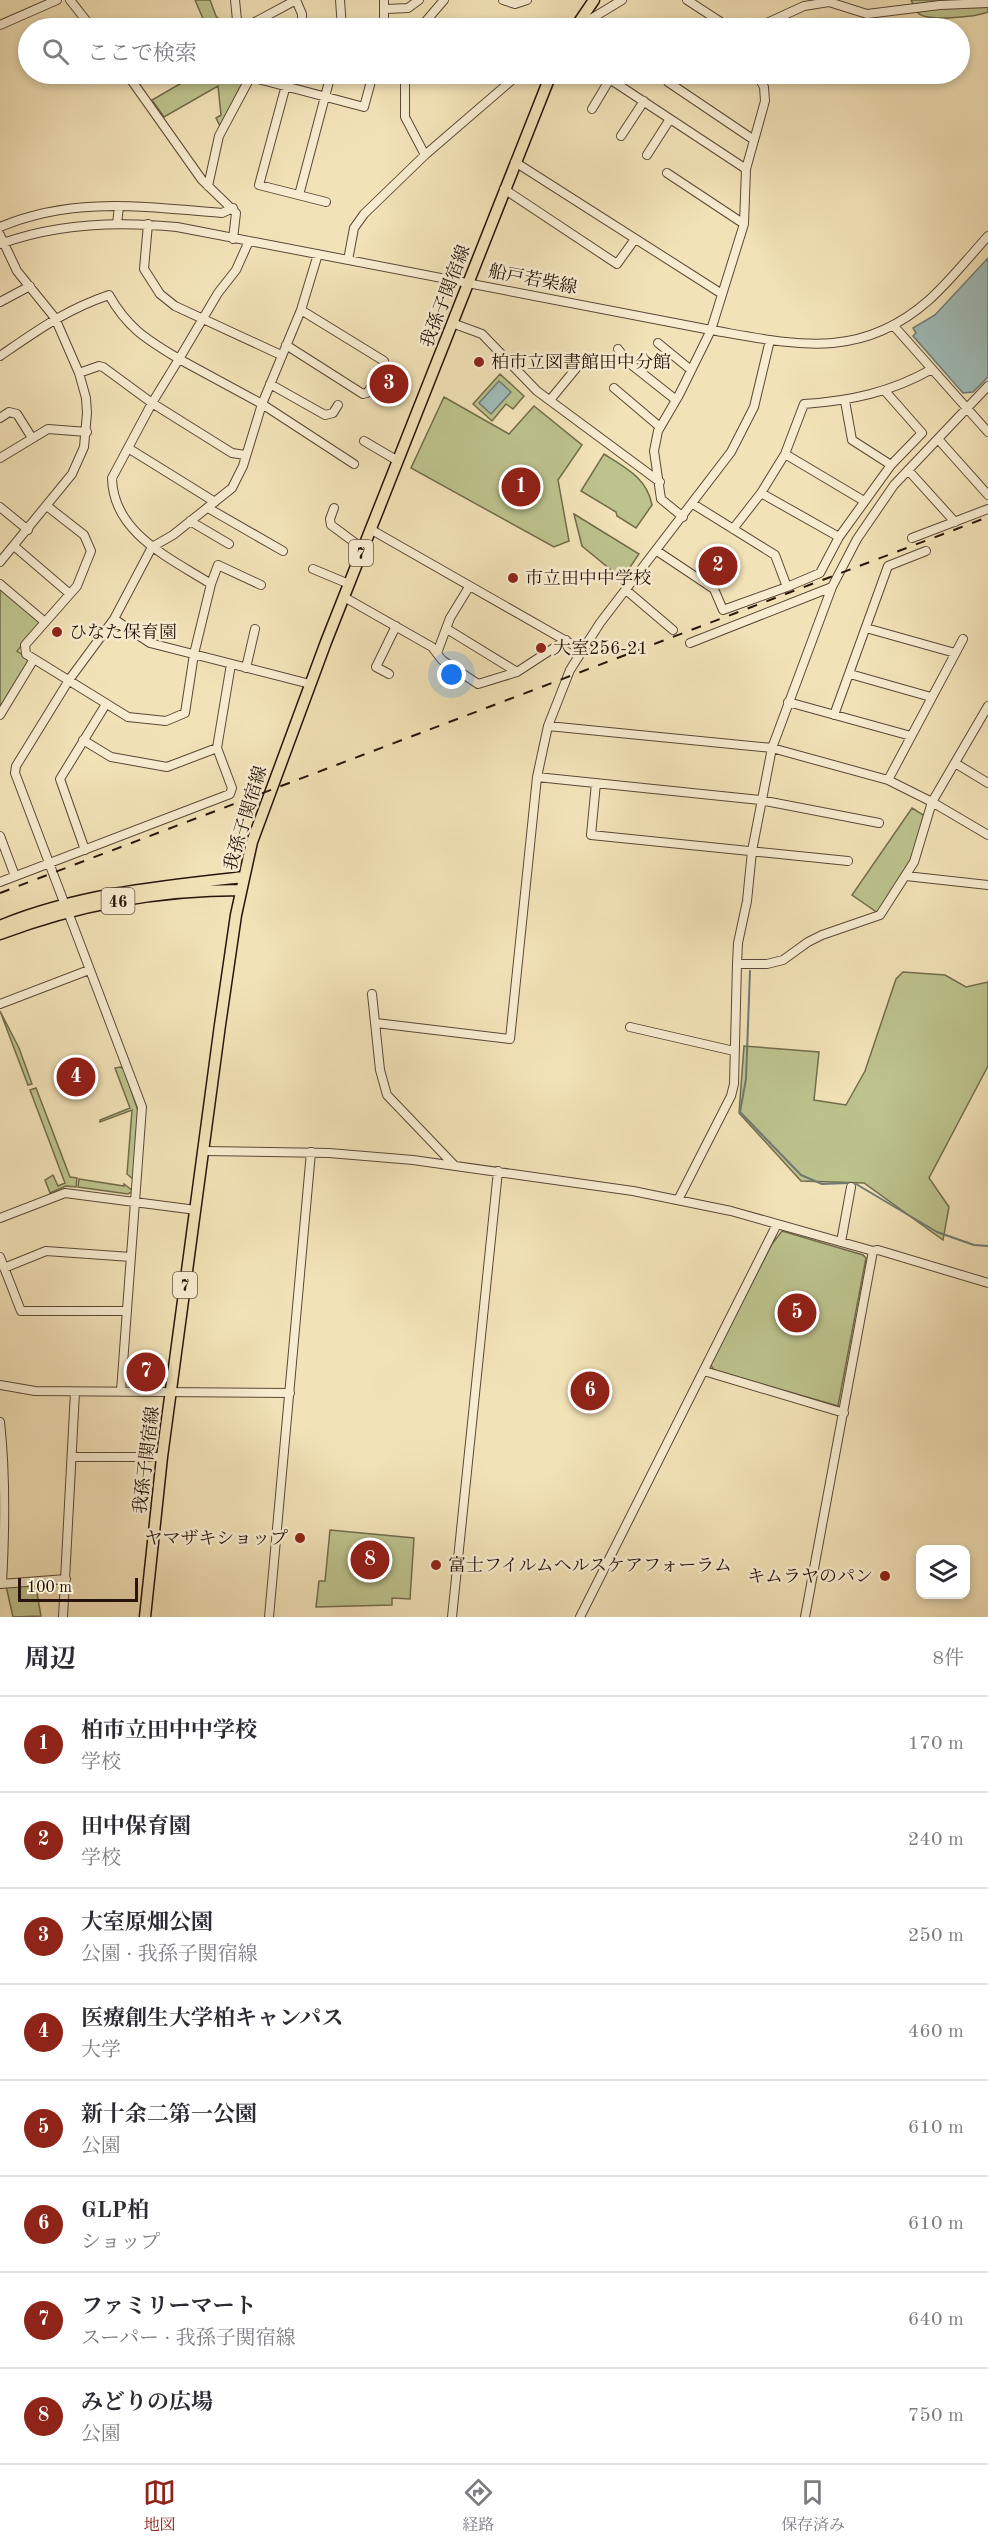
<!DOCTYPE html>
<html lang="ja">
<meta charset="utf-8">
<style>
:root{--surface:#fff;--page:#f7f7f7;--text:#2b2b33;--muted:#7c7c81;--line:#e1e1e2;--accent:#8f2418}
body{margin:0;font-family:"Old Standard TT","Noto Serif JP",serif;background:var(--page);color:var(--text)}
.controls{position:absolute;right:18px;bottom:18px;display:grid;overflow:hidden;border-radius:12px;box-shadow:0 3px 9px #0003}
.controls button{width:54px;height:54px;display:grid;place-items:center;padding:0;border:0;border-bottom:2px solid var(--line);background:var(--surface);color:var(--text);font:30px sans-serif}
.scale{position:absolute;left:18px;bottom:15px;width:120px;box-sizing:border-box;padding-left:6px;border:3px solid #28140c;border-top:0;font-size:16px;line-height:21px;white-space:nowrap;color:#28140c;-webkit-text-stroke:4px #f7ecd0;paint-order:stroke}
.you{position:absolute;left:452px;top:675px;width:21px;height:21px;margin:-15px;border:4px solid #fff;border-radius:50%;background:#1a73e8;box-shadow:0 0 0 9px #1a73e833}
.badge{display:grid;place-items:center;width:39px;height:39px;border-radius:50%;background:var(--accent);color:#fff;font-size:20px;font-weight:700}
.pin{position:absolute;translate:-50% -50%;border:3px solid #fff;box-shadow:0 2px 6px #0006}
.list{margin:0;padding:0;list-style:none}
h2{display:flex;justify-content:space-between;align-items:center;height:78px;margin:0;padding:0 24px;font-size:26px}
h2 small{font-size:20px;font-weight:400;color:var(--muted)}
.list li{display:grid;grid-template-columns:39px 1fr auto;gap:18px;align-items:center;box-sizing:border-box;height:96px;padding:0 24px;border-top:2px solid var(--line)}
.list b{display:block;font-size:22px;white-space:nowrap}
.list p{margin:0;font-size:20px;white-space:nowrap;color:var(--muted)}
.list em{font-size:20px;font-style:normal;color:var(--muted)}
.icon{flex:none;width:33px;height:33px;fill:none;stroke:currentColor;stroke-width:2;stroke-linecap:round;stroke-linejoin:round}
.map{position:relative;flex:none;width:988px;height:1617px;overflow:hidden}
.search{position:absolute;background:var(--surface);box-shadow:0 3px 9px #0003;left:18px;right:18px;top:18px;height:66px;display:flex;align-items:center;gap:15px;box-sizing:border-box;padding:0 21px;border-radius:33px;color:var(--muted);font-size:22px}
.sheet{height:846px;background:var(--surface)}
nav{display:flex;justify-content:space-around;align-items:center;box-sizing:border-box;height:84px;border-top:2px solid var(--line);background:var(--surface);font-size:16px;color:var(--muted)}
nav a{display:grid;justify-items:center;gap:3px}
nav .on{color:var(--accent)}
.map>svg:first-child{display:block}
.green{fill:#bdc38d;stroke:#726c4c;stroke-width:1.5}
.water{fill:#9fbcb9;stroke:#6f7974;stroke-width:1.5}
.lines{fill:none;stroke-linecap:round;stroke-linejoin:round}
.stream{stroke:#6f7974;stroke-width:2}
.minor-casing{stroke:#5a4837;stroke-width:10}
.major-casing{stroke:#28140c;stroke-width:13}
.minor{stroke:#f7ecd0;stroke-width:8}
.major{stroke:#f2e2b7;stroke-width:10}
.rail{stroke:#28140c;stroke-width:2;stroke-dasharray:10 10;stroke-linecap:butt}
.poi-dot{fill:#8f2418;stroke:#f7ecd0;stroke-width:2}
.labels{text-anchor:middle;stroke-width:5;stroke-linejoin:round;paint-order:stroke}
.shield{fill:#f7ecd0;stroke:#665547;stroke-width:1.5}
.shield-label{font-size:16px;font-weight:bold;fill:#28140c}
.street-label{font-size:18px;fill:#28140c;stroke:#f7ecd0}
.poi-label{font-size:18px;fill:#28140c;stroke:#f7ecd0;text-anchor:start}
</style>
<div class="map">
<svg width="988" height="1617" viewBox="0 0 988 1617">
<rect width="100%" height="100%" fill="#f2e2b7"/>
<filter id="stains"><feTurbulence type="fractalNoise" baseFrequency=".00333" numOctaves="4"/><feColorMatrix values="0 0 0 0 .2 0 0 0 0 .09 0 0 0 0 .02 0 0 0 .5 -.17"/></filter>
<radialGradient id="worn" r=".72"><stop offset=".6" stop-color="#630" stop-opacity="0"/><stop offset="1" stop-color="#630" stop-opacity=".3"/></radialGradient>
<!-- green -->
<path class="green" d="M195 0H210L216 16 222 22 233 20 239 28H207Z
M911 0H988V12C976 17 927 22 918 13 915 10 913 4 911 0Z
M197 74H247L220 126 216 118 221 115 218 86 164 117 152 100Z
M386 373 401 383 392 396 378 386Z
M500 374 524 396 513 409 506 404 492 421 473 404Z
M444 397 509 434 534 406 582 445 558 480 569 541 554 547 411 468Z
M604 454C626 468 647 478 652 505L636 528 617 516 616 512 581 491Z
M574 514 639 554 622 579 582 546Z
M0 589 39 622V626L17 651 29 659V663L0 710Z
M912 808 925 816 912 860 878 913 852 895Z
M903 972 945 975 966 987 988 982V1066L929 1178 949 1207 943 1240 864 1183 801 1181 739 1113 744 1046 819 1052 814 1100 846 1105 865 1071 896 979Z
M0 1011 19 1048 32 1084 28 1085Z
M120 1067 124 1069 138 1111 134 1180 127 1174 132 1110 100 1122V1120L130 1108 115 1068Z
M36 1088 70 1177 77 1178 76 1187 66 1186 50 1193 45 1180 53 1175 58 1186 65 1183 30 1090Z
M79 1179 124 1186V1184L133 1191 128 1194 78 1187Z
M782 1231 863 1255 866 1258 838 1406 714 1370 710 1364 772 1244Z
M330 1530 414 1538 410 1599 392 1598V1605L316 1607 319 1581H325Z
M35 1582 41 1616 13 1617 6 1586Z"/>
<!-- water -->
<path class="water" d="M988 258V377L973 392 963 393 913 336 916 333 913 328 935 315Z
M499 381 511 392 491 414 479 403Z"/>
<g class="lines">
<!-- stream -->
<path class="stream" d="M750 971 746 1079 740 1112 801 1175 822 1184 848 1183
M856 1184 937 1232 974 1245 988 1246"/>
<defs>
<path id="minor" d="M70 0 92 28
M235 0 237 20 242 28
M296 0 302 14V28
M340 0 342 28
M384 0V28
M503 0 515 4 527 0
M687 0 730 28
M386 9 408 8 419 0
M0 25 57 0
M244 28 296 0
M420 28 444 0
M576 28 622 0
M756 28 804 6 829 2 867 14 940 5 988 3
M127 74 202 180 236 213 233 239
M289 74 259 185 326 202
M405 74V117L425 155
M602 74 746 169
M251 77 364 107 373 74
M668 82 754 140
M592 109 610 79
M621 136 644 101
M647 155 670 119
M515 162 722 294
M667 173 744 224
M208 186 219 136 252 74
M504 189 617 264 635 239
M299 195 331 74
M117 224 119 206
M148 224 144 269 160 294 175 306 281 355
M0 227C73 196 145 207 222 213L233 208
M0 235 17 271 55 318 79 373 86 398 87 413 84 447 72 474 0 562
M0 244C57 223 118 221 177 227L711 330C793 344 859 362 929 300 950 281 969 257 988 236
M348 260 354 228 364 214 425 155 519 74
M0 302 30 286
M452 323 482 334 537 391 660 482
M893 325 988 432
M658 343 691 370
M286 345 363 394 367 393 385 367 384 361 301 310
M618 349 628 362 676 400
M0 356C38 330 65 310 109 295 128 329 148 340 179 359L218 293 236 270 249 241
M79 373 99 366 103 367 152 403 232 453 245 455
M270 384 325 415 333 413 338 405
M614 388 660 427
M885 391 922 433 891 465 839 537 761 493 785 454 804 404C850 401 892 392 932 369
M550 400 578 366
M845 401 852 440 891 465
M0 418 9 412 17 414 32 438
M938 439 988 495
M364 441 398 461
M128 448 215 502
M785 454 864 501
M0 458 48 429 87 432
M908 470 955 522
M693 504 775 555 787 587 820 573 839 537
M47 506 84 535 91 551 77 586 25 645 26 654 128 717 166 721 185 713 194 654 211 584C170 558 113 533 112 478L152 403 179 359 262 404 354 464
M0 507 28 530
M208 508 283 551
M334 508 330 519 331 525 362 548
M683 517 661 499 654 451 658 431 679 395 711 330 744 224 746 169 765 101 764 87 757 74
M190 521 229 544
M370 529 582 650
M733 529 761 493
M912 538 988 509
M14 546 70 594
M657 551 714 589 723 610 787 587
M313 569 349 584
M0 584 45 622
M211 584 218 565 261 585
M626 590 673 630
M344 597 432 647 442 660 478 684 517 672 566 640
M114 619 150 643 310 684
M866 628 955 653
M447 629 517 672
M690 643 832 587
M437 653 450 618 469 587
M246 668 255 629
M389 674 376 667 396 626
M850 674 931 697
M788 702 911 736
M0 715 34 659
M834 715 888 566 926 551
M548 726 772 748 888 780 932 802 988 835
M83 740 111 757 167 767 217 748
M955 763 988 783
M537 777 760 800 879 823
M888 780 963 639
M596 783 591 835 848 861
M0 836 15 876
M85 850 60 779 106 704
M906 876 988 885
M0 882 230 794 232 788 217 748 231 664
M65 905 15 773 16 766 69 680 114 619 152 547 173 535 232 488 243 466 262 404 301 310 318 254
M68 912 142 1107 121 1391
M737 964 738 943 747 901 752 851 772 748 832 587 857 539 894 485 988 386
M372 994 380 1070 387 1095 454 1165
M0 1004 89 970
M376 1023 510 1039 537 777 548 726 570 670 600 623 731 452 754 407 770 340
M630 1027 734 1051
M204 1151 329 1153 413 1160 633 1191 731 1211 873 1251 805 1617
M678 1200 731 1096 734 1084 737 964H767L783 960 808 942 822 935 880 915 914 862 932 802 988 706
M0 1218 65 1193 196 1210
M841 1242 851 1187
M873 1251 878 1250 988 1283
M0 1257 21 1311H127
M4 1268 46 1251 131 1257
M704 1371 844 1413
M0 1385 35 1391 290 1393
M0 1422C6 1476 5 1529 2 1583
M72 1457H162
M0 1584 66 1579
M63 1617 75 1392
M269 1617 311 1152
M452 1617 498 1171
M580 1617 777 1224"/>
<path id="major" d="M575 28 594 0
M0 926C77 894 162 886 244 877
M0 934C77 905 159 890 241 890
M145 1617 162 1457 220 1025 236 915 252 842 326 642 551 74"/>
</defs>
<!-- minor casing -->
<use href="#minor" class="minor-casing"/>
<!-- major casing -->
<use href="#major" class="major-casing"/>
<!-- minor -->
<use href="#minor" class="minor"/>
<!-- major -->
<use href="#major" class="major"/>
<!-- rail -->
<path class="rail" d="M0 893 988 517"/>
</g>
<!-- markers -->
<g class="poi-dot">
<circle cx="479" cy="362" r="6"/>
<circle cx="513" cy="578" r="6"/>
<circle cx="57" cy="632" r="6"/>
<circle cx="541" cy="648" r="6"/>
<circle cx="300" cy="1538" r="6"/>
<circle cx="436" cy="1565" r="6"/>
<circle cx="885" cy="1576" r="6"/>
</g>
<g class="labels">
<!-- shield labels -->
<g class="shield">
<rect x="349" y="540" width="24" height="26" rx="4.5"/>
<rect x="101.5" y="888" width="33" height="26" rx="4.5"/>
<rect x="173" y="1272" width="24" height="26" rx="4.5"/>
</g>
<g class="shield-label">
<text x="361" y="559">7</text>
<text x="118" y="907">46</text>
<text x="185" y="1291">7</text>
</g>
<!-- street labels -->
<g class="street-label">
<text transform="translate(533 279) rotate(11)" y="6">船戸若柴線</text>
<text transform="translate(445 296) rotate(-69)" y="6">我孫子関宿線</text>
<text transform="translate(245 818) rotate(-73)" y="6">我孫子関宿線</text>
<text transform="translate(146 1460) rotate(-83)" y="6">我孫子関宿線</text>
</g>
<!-- poi labels -->
<g class="poi-label">
<text x="491" y="368">柏市立図書館田中分館</text>
<text x="525" y="584">市立田中中学校</text>
<text x="69" y="638">ひなた保育園</text>
<text x="553" y="654">大室256-21</text>
<text x="288" y="1544" text-anchor="end">ヤマザキショップ</text>
<text x="448" y="1571">富士フイルムヘルスケアフォーラム</text>
<text x="873" y="1582" text-anchor="end">キムラヤのパン</text>
</g>
</g>
<rect width="100%" height="100%" filter="url(#stains)"/>
<rect width="100%" height="100%" fill="url(#worn)"/>
</svg>
<div class="controls">
<button><svg class="icon" aria-label="layers" viewBox="0 0 24 24"><path d="M12 4l9 5-9 5-9-5zM3 14l9 5 9-5"/></svg></button>
</div>
<div class="scale">100 m</div>
<div class="you"></div>
<div class="pin badge" style="left:521px;top:487px">1</div>
<div class="pin badge" style="left:718px;top:566px">2</div>
<div class="pin badge" style="left:389px;top:384px">3</div>
<div class="pin badge" style="left:76px;top:1077px">4</div>
<div class="pin badge" style="left:797px;top:1313px">5</div>
<div class="pin badge" style="left:590px;top:1391px">6</div>
<div class="pin badge" style="left:146px;top:1372px">7</div>
<div class="pin badge" style="left:370px;top:1560px">8</div>
<div class="search"><svg class="icon" aria-label="search" viewBox="0 0 24 24"><circle cx="10" cy="10" r="6"/><path d="M15 15l6 6"/></svg>ここで検索</div>
</div>
<section class="sheet">
<h2>周辺<small>8件</small></h2>
<ul class="list">
<li><span class="badge">1</span><div><b>柏市立田中中学校</b><p>学校</p></div><em>170 m</em></li>
<li><span class="badge">2</span><div><b>田中保育園</b><p>学校</p></div><em>240 m</em></li>
<li><span class="badge">3</span><div><b>大室原畑公園</b><p>公園 · 我孫子関宿線</p></div><em>250 m</em></li>
<li><span class="badge">4</span><div><b>医療創生大学柏キャンパス</b><p>大学</p></div><em>460 m</em></li>
<li><span class="badge">5</span><div><b>新十余二第一公園</b><p>公園</p></div><em>610 m</em></li>
<li><span class="badge">6</span><div><b>GLP柏</b><p>ショップ</p></div><em>610 m</em></li>
<li><span class="badge">7</span><div><b>ファミリーマート</b><p>スーパー · 我孫子関宿線</p></div><em>640 m</em></li>
<li><span class="badge">8</span><div><b>みどりの広場</b><p>公園</p></div><em>750 m</em></li>
</ul>
</section>
<nav>
<a class="on"><svg class="icon" aria-label="map" viewBox="0 0 24 24"><path d="M3 6l6-2 6 2 6-2v14l-6 2-6-2-6 2zM9 4v14M15 6v14"/></svg>地図</a>
<a><svg class="icon" aria-label="directions" viewBox="0 0 24 24"><path d="M12 3l9 9-9 9-9-9zM9 14v-3h6M13 9l2 2-2 2"/></svg>経路</a>
<a><svg class="icon" aria-label="saved" viewBox="0 0 24 24"><path d="M7 4h10v16l-5-4-5 4z"/></svg>保存済み</a>
</nav>
